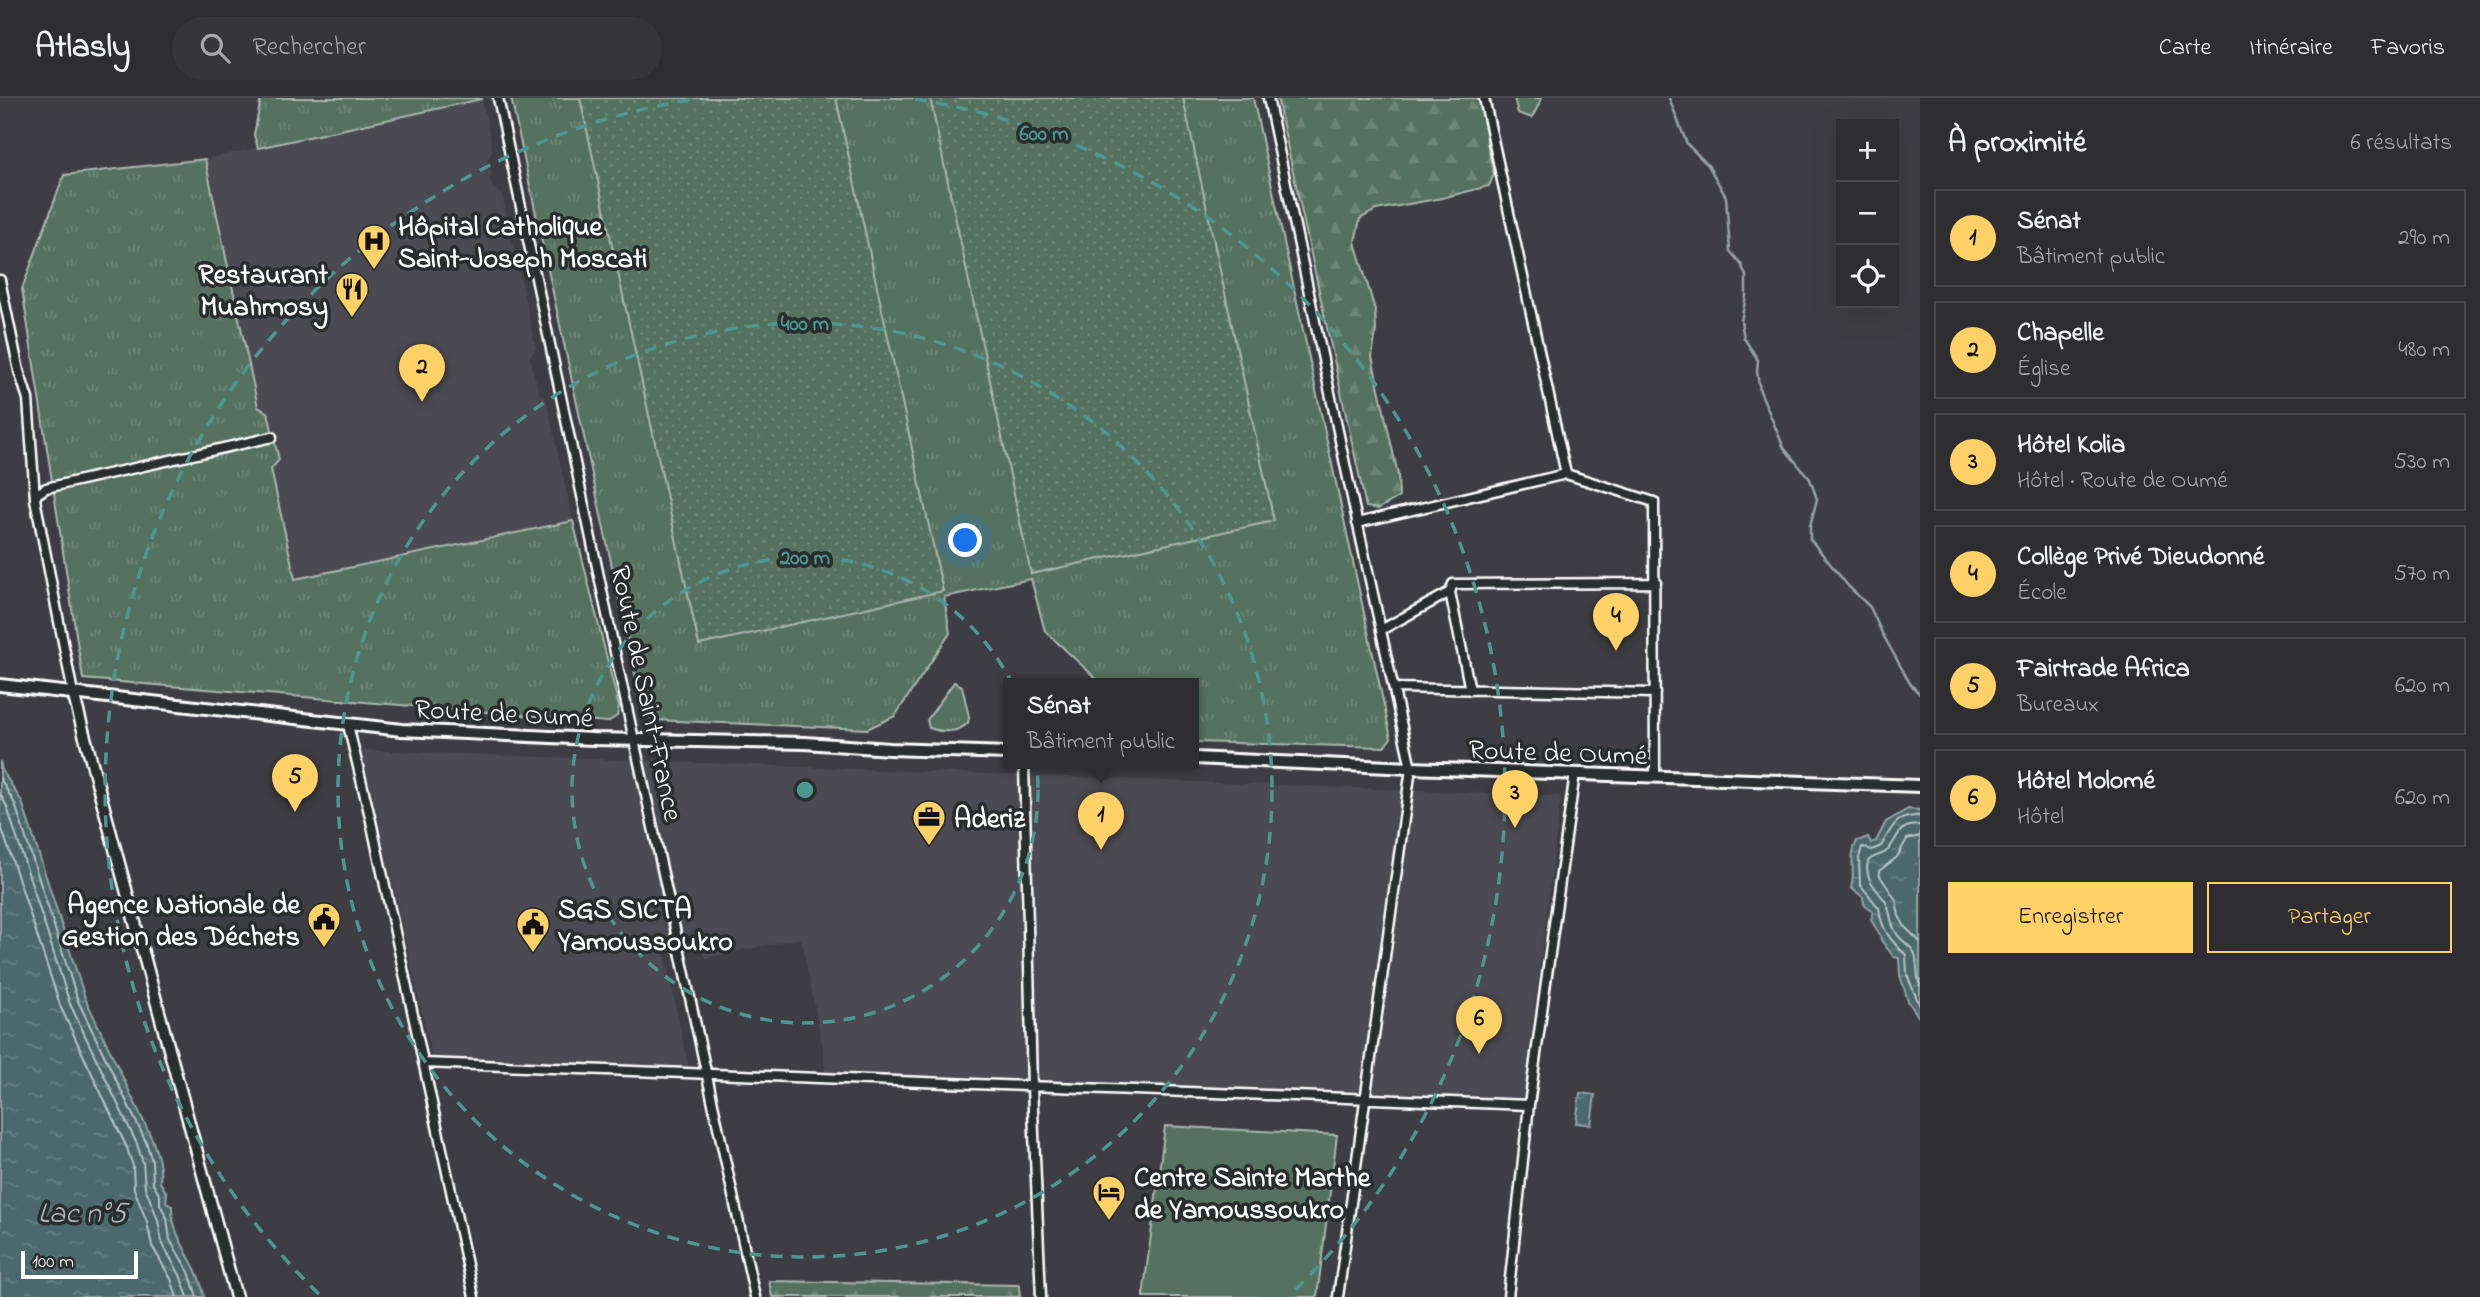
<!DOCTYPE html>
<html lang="fr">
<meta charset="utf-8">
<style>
:root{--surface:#2e2e32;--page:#36363a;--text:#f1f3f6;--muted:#a7a8ac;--line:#494a4d;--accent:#ffd166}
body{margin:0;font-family:"Indie Flower",sans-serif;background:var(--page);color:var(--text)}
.controls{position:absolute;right:21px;top:21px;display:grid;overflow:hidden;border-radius:0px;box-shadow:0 7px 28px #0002}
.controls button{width:63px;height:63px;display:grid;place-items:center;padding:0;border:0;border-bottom:2px solid var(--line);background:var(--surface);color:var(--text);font:35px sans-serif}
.scale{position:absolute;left:21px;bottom:18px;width:117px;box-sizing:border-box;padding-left:7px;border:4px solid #fff;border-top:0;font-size:19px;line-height:24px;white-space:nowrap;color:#fff;-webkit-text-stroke:5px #2a2d2e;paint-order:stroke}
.you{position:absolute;left:966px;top:443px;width:24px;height:24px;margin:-18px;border:5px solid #fff;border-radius:50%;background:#1a73e8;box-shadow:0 0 0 10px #1a73e833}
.badge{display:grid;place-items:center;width:46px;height:46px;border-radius:50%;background:var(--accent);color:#111;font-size:23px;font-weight:700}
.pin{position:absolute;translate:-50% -58px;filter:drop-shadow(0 2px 4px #0008)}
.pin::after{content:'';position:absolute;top:37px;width:24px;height:21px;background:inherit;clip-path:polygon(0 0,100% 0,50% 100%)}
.popup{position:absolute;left:1003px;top:580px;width:196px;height:91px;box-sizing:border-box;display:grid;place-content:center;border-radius:0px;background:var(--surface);filter:drop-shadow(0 2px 5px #0005);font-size:23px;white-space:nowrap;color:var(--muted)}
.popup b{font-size:26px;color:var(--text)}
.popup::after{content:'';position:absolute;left:50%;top:100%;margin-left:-14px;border:14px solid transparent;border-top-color:var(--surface)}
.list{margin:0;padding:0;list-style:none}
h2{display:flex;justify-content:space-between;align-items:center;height:91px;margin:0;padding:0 28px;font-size:30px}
h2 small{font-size:23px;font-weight:400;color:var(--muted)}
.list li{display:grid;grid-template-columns:46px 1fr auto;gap:21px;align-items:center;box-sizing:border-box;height:98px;margin:0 14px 14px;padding:0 14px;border:2px solid var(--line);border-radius:0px}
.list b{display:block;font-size:26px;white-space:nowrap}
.list p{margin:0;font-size:23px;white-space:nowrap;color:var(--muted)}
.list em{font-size:23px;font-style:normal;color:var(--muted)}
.actions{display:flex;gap:14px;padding:21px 28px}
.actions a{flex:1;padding:16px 0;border:2px solid var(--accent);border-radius:0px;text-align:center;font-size:24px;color:var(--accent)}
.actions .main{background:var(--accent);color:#111}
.icon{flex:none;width:38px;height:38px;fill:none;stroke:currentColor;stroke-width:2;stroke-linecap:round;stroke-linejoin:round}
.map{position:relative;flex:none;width:1920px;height:1199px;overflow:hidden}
header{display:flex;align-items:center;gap:42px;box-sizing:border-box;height:98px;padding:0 35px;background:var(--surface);border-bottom:2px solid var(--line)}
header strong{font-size:33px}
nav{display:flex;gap:38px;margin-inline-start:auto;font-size:24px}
.search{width:490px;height:63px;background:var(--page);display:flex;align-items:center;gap:18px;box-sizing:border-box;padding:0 24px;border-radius:38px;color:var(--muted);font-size:26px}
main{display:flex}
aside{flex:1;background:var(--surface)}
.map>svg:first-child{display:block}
.built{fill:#4c4851}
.grass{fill:url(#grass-tufts);stroke:#aab8b0;stroke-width:2}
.forest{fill:url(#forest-firs);stroke:#aab8b0;stroke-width:2}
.park{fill:url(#park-dots);stroke:#aab8b0;stroke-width:2}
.garden{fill:#557160;stroke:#aab8b0;stroke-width:2}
.water{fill:url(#water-ripples);stroke:#93a4a7;stroke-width:2}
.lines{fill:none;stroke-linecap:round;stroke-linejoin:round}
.shore{stroke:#b7c3c5;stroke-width:2}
.stream{stroke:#93a4a7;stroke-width:2.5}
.minor-casing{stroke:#fff;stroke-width:13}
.tertiary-casing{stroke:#fff;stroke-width:15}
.secondary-casing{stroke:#fff;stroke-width:16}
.minor{stroke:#2a2d2e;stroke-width:8}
.tertiary{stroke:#2a2d2e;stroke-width:10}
.secondary{stroke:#2a2d2e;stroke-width:10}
.ring{fill:none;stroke:#4b9892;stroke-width:3.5;stroke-dasharray:12 9}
.labels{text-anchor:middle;stroke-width:7;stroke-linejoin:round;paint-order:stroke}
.poi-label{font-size:28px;font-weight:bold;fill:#fff;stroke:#2a2d2e;text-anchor:start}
.street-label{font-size:28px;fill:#fff;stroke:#2a2d2e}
.water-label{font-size:30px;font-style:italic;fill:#aebbbd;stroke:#2a2d2e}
.centre{fill:#4b9892;stroke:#2a2d2e;stroke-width:3.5}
.ring-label{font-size:21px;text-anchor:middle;font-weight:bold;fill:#4b9892;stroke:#2a2d2e;stroke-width:7;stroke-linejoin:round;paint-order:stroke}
</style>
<header>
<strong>Atlasly</strong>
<div class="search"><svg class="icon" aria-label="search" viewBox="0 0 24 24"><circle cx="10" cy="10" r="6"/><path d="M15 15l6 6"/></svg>Rechercher</div>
<nav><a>Carte</a><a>Itinéraire</a><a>Favoris</a></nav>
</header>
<main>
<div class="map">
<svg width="1920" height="1199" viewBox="0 0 1920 1199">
<defs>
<pattern id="grass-tufts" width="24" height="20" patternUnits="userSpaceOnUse" patternTransform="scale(1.75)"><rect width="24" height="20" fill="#557160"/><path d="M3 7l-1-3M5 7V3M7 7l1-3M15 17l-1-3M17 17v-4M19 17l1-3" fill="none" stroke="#6e8678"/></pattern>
<pattern id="forest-firs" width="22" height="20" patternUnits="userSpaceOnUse" patternTransform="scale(1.75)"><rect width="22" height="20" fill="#557160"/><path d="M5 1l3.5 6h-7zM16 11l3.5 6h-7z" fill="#6e8678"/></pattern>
<pattern id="park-dots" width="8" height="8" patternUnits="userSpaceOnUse" patternTransform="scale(1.75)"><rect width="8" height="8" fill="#557160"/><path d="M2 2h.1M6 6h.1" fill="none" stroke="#6e8678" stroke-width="1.8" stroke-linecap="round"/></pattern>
<pattern id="water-ripples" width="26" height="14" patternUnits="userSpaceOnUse" patternTransform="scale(1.75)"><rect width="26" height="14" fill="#4b686d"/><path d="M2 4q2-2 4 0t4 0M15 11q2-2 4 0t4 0" fill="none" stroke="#667f83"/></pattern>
</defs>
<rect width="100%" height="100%" fill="#3e3d43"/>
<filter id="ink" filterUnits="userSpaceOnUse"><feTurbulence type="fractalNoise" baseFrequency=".0143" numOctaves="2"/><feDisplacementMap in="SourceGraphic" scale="14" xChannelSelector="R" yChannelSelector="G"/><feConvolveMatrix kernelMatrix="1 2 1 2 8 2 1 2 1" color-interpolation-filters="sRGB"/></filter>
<g filter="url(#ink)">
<!-- built -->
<path class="built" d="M482 1 493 53 487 62 492 77 490 78 492 90 502 96 536 250 530 259 539 295 546 300 573 423 295 481 271 371 279 361 268 315 258 309 205 61Z
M362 652 1561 698 1523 1005 825 977 824 956 801 840 706 860 700 853 663 849 689 970 433 964Z"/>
<!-- grass -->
<path class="grass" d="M261 0H481L482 1 258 50 254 37Z
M511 0H1253L1391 640 1384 649 1194 644V586H1102L1045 533 1031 481 944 499 950 535 895 618 867 631 653 622 643 614 633 566Z
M205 61 258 309 268 315 279 362 271 371 295 481 573 423 619 609 617 618 608 624 83 581 22 191 64 77Z
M954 584 962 588 969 619 968 625C958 635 942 635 929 630L927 622Z"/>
<!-- forest -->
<path class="forest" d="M1277 0H1489L1487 45 1494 76 1489 88 1442 100 1376 112 1360 121 1355 144 1375 212 1376 233 1372 259 1398 377 1399 399 1378 411 1366 409Z
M1514 0H1542L1532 20 1518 15Z
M769 1183 1019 1187 1020 1199H772Z"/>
<!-- park -->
<path class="park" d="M580 0H836L943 493 699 547Z
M930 0H1183L1274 423 1031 476Z"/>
<!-- garden -->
<path class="garden" d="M1165 1028 1337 1037 1317 1199H1143Z"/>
<!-- water -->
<path class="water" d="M0 663 2 672 22 704 85 900 152 1041C157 1055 162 1069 160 1084L167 1095 166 1105 172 1108C171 1142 200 1166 204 1199H0Z
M1908 711 1920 712V921L1908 903 1900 877 1899 860 1894 859 1881 842 1880 837 1871 822 1873 813 1864 806 1863 799 1851 790C1856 774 1848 759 1857 743L1868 739 1871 745 1876 743 1886 724Z
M1580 995 1595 997 1591 1027 1576 1025Z"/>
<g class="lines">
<!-- shore -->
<path class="shore" d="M0 680 15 706 78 903 146 1044 152 1063 153 1086 160 1098V1106L167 1120 170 1142 189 1174 197 1199
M0 695 7 709 70 906 137 1046 143 1065 145 1089 158 1122 162 1145 180 1177 188 1199
M1920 718C1893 718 1893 729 1881 748L1872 752 1862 749 1859 760 1860 787C1868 795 1872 802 1879 810 1881 831 1891 843 1906 857L1907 877 1920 908
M0 725 61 910 127 1050 133 1068 134 1091 147 1124 152 1148 171 1181 177 1199
M1920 727C1897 727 1900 737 1889 751 1884 758 1869 758 1868 764 1863 782 1880 793 1887 806 1891 816 1890 826 1897 836 1902 844 1911 847 1915 856 1918 866 1916 877 1920 888
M1920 738 1907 741 1897 759 1879 773 1880 778 1896 802 1899 818 1905 829 1920 844"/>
<!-- stream -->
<path class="stream" d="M1669 0 1687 46 1708 67 1726 99 1730 153 1741 166 1746 178V198L1741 223 1744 240 1758 262 1757 274 1760 293 1784 350 1810 381 1817 401 1810 428V441L1849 489 1870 509 1882 535 1911 587 1920 596"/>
<defs>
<path id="minor" d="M498 0 616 559C664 772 707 986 755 1199
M1268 0 1354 409 1411 670 1338 1199
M1484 0 1566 376
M0 182 19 273 28 301 35 400
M1357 425 1566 376 1654 404 1655 679
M1381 532 1450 494
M1394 590 1655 595
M1470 592 1450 494 1453 486 1656 485
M73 595 35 401 37 396 46 390 272 339
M348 627 371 723 474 1199
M1024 666 1032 989 1041 1199
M423 965 1529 1007
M1508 1199 1529 1007 1575 675"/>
<path id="tertiary" d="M73 595 236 1199"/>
<path id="secondary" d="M0 587 402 632 593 641 805 645 890 651 1008 655
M1194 660 1411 670 1920 688"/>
</defs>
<!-- minor casing -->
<use href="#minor" class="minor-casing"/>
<!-- tertiary casing -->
<use href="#tertiary" class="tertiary-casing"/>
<!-- secondary casing -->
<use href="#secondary" class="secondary-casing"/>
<!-- minor -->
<use href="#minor" class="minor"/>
<!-- tertiary -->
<use href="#tertiary" class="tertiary"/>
<!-- secondary -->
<use href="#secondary" class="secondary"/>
</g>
</g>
<!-- distance rings -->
<g class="ring">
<circle cx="805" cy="692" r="233"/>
<circle cx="805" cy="692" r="467"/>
<path d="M319 1196A700 700 0 0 1 695 1M915 1A700 700 0 0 1 1291 1196"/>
</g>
<!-- icons -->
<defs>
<symbol id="hospital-pin" viewBox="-11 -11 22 30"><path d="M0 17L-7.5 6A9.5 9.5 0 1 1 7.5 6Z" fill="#ffd166" stroke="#2a2d2e"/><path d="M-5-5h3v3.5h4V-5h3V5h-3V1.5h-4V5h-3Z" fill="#111"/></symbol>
<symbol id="restaurant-pin" viewBox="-11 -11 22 30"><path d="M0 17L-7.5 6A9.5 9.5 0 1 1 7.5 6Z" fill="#ffd166" stroke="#2a2d2e"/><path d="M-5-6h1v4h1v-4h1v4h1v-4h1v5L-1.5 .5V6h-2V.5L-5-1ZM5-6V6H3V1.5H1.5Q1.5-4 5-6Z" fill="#111"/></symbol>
<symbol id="office-pin" viewBox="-11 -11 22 30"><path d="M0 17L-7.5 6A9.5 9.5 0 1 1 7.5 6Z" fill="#ffd166" stroke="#2a2d2e"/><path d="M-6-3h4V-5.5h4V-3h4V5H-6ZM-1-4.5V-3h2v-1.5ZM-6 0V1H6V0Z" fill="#111"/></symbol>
<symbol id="civic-pin" viewBox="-11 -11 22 30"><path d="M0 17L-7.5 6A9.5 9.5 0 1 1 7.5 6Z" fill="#ffd166" stroke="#2a2d2e"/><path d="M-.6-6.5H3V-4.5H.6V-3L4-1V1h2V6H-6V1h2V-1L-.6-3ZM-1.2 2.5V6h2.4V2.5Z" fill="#111"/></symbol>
<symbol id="hotel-pin" viewBox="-11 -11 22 30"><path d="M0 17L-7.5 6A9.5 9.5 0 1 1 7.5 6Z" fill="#ffd166" stroke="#2a2d2e"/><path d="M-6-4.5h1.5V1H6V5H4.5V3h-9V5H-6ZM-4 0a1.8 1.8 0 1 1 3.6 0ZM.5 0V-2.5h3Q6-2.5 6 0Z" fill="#111"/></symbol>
</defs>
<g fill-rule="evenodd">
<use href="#hospital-pin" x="355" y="124" width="38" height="52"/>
<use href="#restaurant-pin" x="333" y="172" width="38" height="52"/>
<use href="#office-pin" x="910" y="700" width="38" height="52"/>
<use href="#civic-pin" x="305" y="802" width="38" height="52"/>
<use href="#civic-pin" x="514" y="807" width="38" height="52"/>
<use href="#hotel-pin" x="1090" y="1075" width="38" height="52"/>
</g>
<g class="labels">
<!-- poi labels -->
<g class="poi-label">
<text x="398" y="137">Hôpital Catholique<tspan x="398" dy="32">Saint-Joseph Moscati</tspan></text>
<text x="328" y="185" text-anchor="end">Restaurant<tspan x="328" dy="32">Muahmosy</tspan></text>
<text x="954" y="729">Aderiz</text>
<text x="300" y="815" text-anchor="end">Agence Nationale de<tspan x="300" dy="32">Gestion des Déchets</tspan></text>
<text x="558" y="820">SGS SICTA<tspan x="558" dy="32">Yamoussoukro</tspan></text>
<text x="1134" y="1088">Centre Sainte Marthe<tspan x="1134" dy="32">de Yamoussoukro</tspan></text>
</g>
<!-- street labels -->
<g class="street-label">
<text transform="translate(648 595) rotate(78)" y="10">Route de Saint-France</text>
<text transform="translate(504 614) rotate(3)" y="10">Route de Oumé</text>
<text transform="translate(1558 653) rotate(2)" y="10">Route de Oumé</text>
</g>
<!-- water labels -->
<g class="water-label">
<text x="82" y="1124">Lac n°5</text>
</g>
</g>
<circle cx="805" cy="692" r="10" class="centre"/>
<g class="ring-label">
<text x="1044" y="42">600 m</text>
<text x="805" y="232">400 m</text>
<text x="805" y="466">200 m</text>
</g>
</svg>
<div class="controls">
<button>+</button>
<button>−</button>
<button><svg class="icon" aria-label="locate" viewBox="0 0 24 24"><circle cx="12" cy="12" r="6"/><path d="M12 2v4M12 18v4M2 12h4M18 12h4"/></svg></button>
</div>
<div class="scale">100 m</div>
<div class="you"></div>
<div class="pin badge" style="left:1101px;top:752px">1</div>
<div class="popup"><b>Sénat</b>Bâtiment public</div>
<div class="pin badge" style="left:422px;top:304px">2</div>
<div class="pin badge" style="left:1515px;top:730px">3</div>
<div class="pin badge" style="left:1616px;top:553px">4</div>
<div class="pin badge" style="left:295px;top:714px">5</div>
<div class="pin badge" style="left:1479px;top:956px">6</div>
</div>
<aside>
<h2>À proximité<small>6 résultats</small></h2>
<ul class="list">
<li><span class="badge">1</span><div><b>Sénat</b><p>Bâtiment public</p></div><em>290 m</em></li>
<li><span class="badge">2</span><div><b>Chapelle</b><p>Église</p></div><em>480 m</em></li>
<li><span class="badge">3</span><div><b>Hôtel Kolia</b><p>Hôtel · Route de Oumé</p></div><em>530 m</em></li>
<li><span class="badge">4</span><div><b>Collège Privé Dieudonné</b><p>École</p></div><em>570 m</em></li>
<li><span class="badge">5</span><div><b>Fairtrade Africa</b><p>Bureaux</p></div><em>620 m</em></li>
<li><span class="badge">6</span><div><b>Hôtel Molomé</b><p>Hôtel</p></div><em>620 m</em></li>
</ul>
<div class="actions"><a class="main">Enregistrer</a><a>Partager</a></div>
</aside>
</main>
